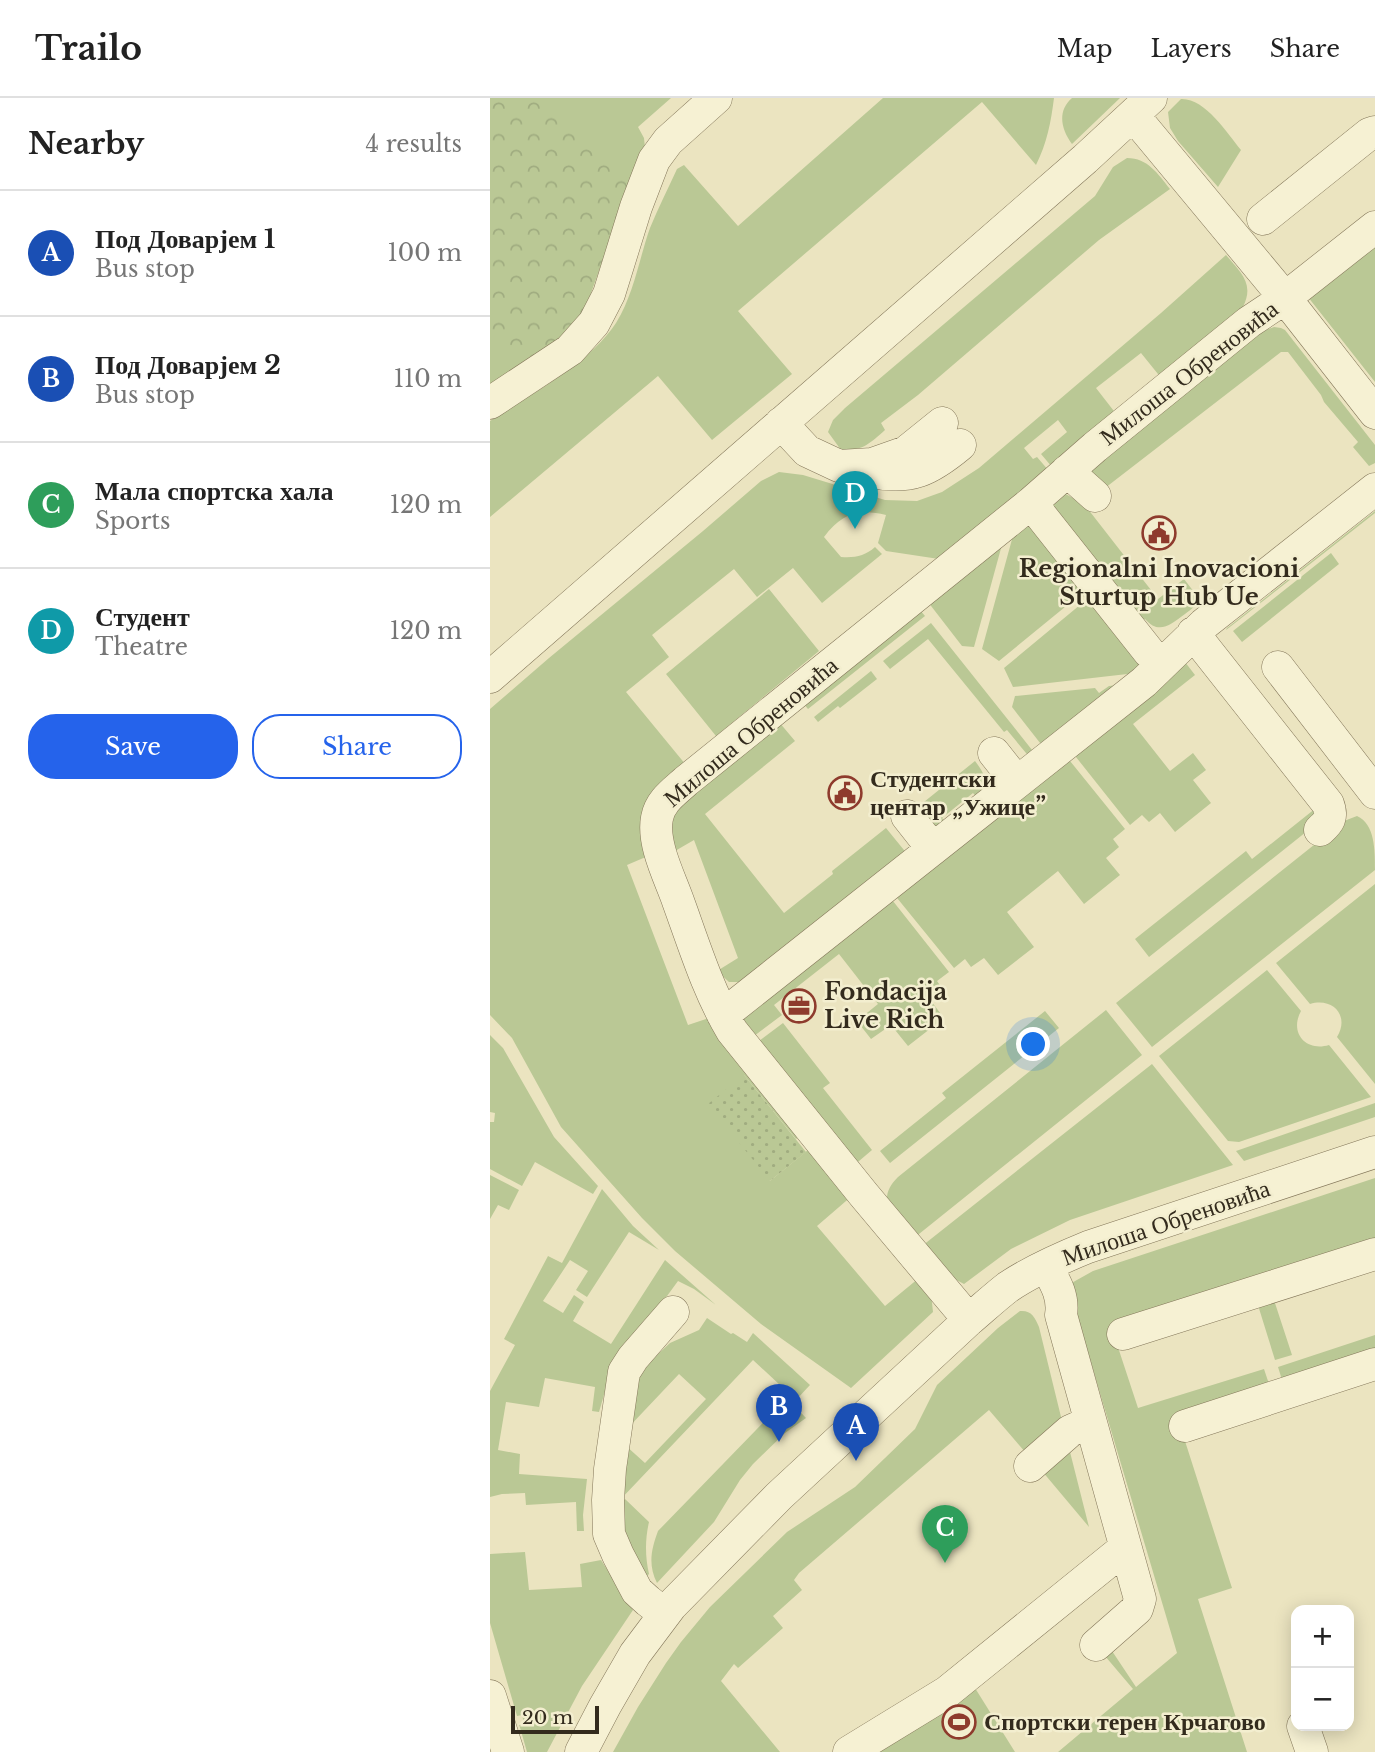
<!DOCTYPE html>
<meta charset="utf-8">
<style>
:root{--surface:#fff;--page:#f6f6f6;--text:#222;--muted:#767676;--line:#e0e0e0;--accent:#2563eb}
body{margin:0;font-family:"Libre Baskerville",serif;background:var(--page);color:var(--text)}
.controls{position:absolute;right:21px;bottom:21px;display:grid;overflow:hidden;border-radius:14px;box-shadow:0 4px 18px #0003}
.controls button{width:63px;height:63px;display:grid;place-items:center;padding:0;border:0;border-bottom:2px solid var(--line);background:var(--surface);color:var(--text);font:35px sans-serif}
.scale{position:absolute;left:21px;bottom:18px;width:88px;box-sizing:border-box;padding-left:7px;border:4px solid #332b1d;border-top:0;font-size:19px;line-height:24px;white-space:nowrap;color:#332b1d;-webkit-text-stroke:5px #f3eecf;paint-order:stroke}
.you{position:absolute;left:544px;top:947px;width:24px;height:24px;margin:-18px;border:5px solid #fff;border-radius:50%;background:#1a73e8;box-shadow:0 0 0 10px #1a73e833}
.badge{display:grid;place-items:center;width:46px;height:46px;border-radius:50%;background:var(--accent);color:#fff;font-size:23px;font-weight:700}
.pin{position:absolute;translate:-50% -58px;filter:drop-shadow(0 2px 4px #0008)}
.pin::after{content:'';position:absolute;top:37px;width:24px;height:21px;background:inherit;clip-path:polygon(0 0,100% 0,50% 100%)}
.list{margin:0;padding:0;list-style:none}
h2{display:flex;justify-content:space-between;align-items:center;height:91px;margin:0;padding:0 28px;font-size:30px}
h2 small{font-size:23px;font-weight:400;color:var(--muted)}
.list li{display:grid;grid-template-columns:46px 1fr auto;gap:21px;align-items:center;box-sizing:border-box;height:126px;padding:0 28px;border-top:2px solid var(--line)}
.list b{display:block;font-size:26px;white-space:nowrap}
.list p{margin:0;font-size:23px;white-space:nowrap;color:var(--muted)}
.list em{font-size:23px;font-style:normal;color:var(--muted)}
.actions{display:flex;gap:14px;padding:21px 28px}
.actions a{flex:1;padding:16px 0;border:2px solid var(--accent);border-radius:28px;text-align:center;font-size:24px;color:var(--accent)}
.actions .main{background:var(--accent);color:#fff}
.map{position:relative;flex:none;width:885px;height:1654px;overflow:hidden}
header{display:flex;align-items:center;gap:42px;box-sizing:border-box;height:98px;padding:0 35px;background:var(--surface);border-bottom:2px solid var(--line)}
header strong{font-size:33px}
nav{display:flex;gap:38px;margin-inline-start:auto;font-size:24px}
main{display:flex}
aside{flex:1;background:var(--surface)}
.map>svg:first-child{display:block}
.grass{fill:#bac895}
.forest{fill:url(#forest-crowns)}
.park{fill:url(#park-dots)}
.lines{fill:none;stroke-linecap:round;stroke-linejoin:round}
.minor-casing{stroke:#837659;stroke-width:33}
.minor{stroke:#f6f1d3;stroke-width:32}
.labels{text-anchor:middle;stroke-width:5;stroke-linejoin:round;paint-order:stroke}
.street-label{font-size:24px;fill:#332b1d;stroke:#f3eecf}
.poi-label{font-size:24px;font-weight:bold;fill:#332b1d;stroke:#f3eecf;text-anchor:start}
</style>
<header>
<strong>Trailo</strong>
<nav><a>Map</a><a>Layers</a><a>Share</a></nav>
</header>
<main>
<aside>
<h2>Nearby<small>4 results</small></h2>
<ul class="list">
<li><span class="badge" style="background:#1a4fb4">A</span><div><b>Под Доварјем 1</b><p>Bus stop</p></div><em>100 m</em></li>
<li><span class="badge" style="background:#1a4fb4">B</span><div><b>Под Доварјем 2</b><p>Bus stop</p></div><em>110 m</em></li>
<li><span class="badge" style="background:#2e9e5b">C</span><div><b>Мала спортска хала</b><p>Sports</p></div><em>120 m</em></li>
<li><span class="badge" style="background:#0f9aa8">D</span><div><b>Студент</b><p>Theatre</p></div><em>120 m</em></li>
</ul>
<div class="actions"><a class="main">Save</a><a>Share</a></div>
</aside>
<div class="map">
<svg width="885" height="1654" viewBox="0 0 885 1654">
<defs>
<pattern id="forest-crowns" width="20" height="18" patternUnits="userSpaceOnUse" patternTransform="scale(1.75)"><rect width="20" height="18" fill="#bac895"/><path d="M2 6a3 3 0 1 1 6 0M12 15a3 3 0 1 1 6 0" fill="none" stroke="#a0ac80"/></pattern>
<pattern id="park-dots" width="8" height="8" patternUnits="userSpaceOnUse" patternTransform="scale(1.75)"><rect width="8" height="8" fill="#bac895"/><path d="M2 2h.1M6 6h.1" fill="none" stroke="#a0ac80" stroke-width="1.8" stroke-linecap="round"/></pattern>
</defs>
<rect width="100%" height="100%" fill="#ebe4c0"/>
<!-- grass -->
<path class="grass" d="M0 0H181L148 29 154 40 155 50 78 236 0 289Z
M393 0H564C561 24 557 45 546 67L492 4 248 213 302 276 222 342 168 278 0 419V323C41 296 99 266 126 225 144 196 149 161 160 130 168 110 178 91 187 71L194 67 248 128Z
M582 0H630L582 46C571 31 567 13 582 0Z
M691 1C715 0 737 35 751 52L728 89 688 43 680 30 678 14Z
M637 60C658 60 668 76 680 91L609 142 428 297 391 325 395 332C379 346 373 353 351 352L338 334 343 322 355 310 605 98 623 69Z
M885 147V284L818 199Z
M736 157C750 174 765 185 753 209L672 281 651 255 606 290 627 317 562 369 551 356 577 334 568 322 534 350 543 361 547 359 559 373 449 461 396 453 388 445 396 417C368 410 351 416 334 439L351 459C365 460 375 458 385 449L392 456 332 505 303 470 267 499 244 471 162 537 179 559 136 594 196 667 158 758 137 767 198 927 219 920 313 1035 306 1041 254 977 280 1083 323 1048 363 1097 327 1128 395 1208 429 1180 441 1196 443 1214 361 1290 271 1226 185 1153 152 1120 71 1029 22 940 0 917V611L59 560 213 433 271 383 289 374 313 377 395 402 427 403 452 394 489 370 671 215Z
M784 229 791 230 795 232 885 347V365L879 368 863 349 868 344 834 304 831 297 798 254H791L615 390 602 376 601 371 773 233Z
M572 394 594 406 668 501 694 481 704 494 707 492C708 497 709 499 707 504 705 509 699 513 695 516 680 527 669 537 655 521L649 525 560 409Z
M885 413V415L736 532 737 530Z
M539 427 597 491 509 563 492 551 524 434Z
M513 443 484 549 472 548 438 504Z
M841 455 849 466 752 544 743 533Z
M279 491 329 553 226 638 176 576Z
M602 497 650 565 646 575 523 589 514 570Z
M429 511 435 518 318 611 313 605Z
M441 525 546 657 541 661 517 632 514 634 438 541 400 571 393 563Z
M695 564 705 577 643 626 680 673 703 655 716 672 703 682 721 705 685 734 670 715 659 724 652 717 640 727 582 654Z
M381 573 387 581 350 610 348 608 328 624 324 619Z
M637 586 554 650 522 609 525 598 605 590 609 595 619 588Z
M289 624 305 643 215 716 294 815 343 776 342 773 396 730 418 757 256 884H239L227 873 248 860 204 742 185 753 180 739 183 714Z
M576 658 635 731 623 741 629 749 616 760 630 777 594 806 568 773 517 814 544 849 508 877 494 860 481 869 475 861 464 870 403 795Z
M485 663C497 679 498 684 489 702L483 695 452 720 458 727 448 732 424 712Z
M831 706 826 726 659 859 645 841 756 753 762 761Z
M867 718C885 726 885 752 885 772L662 949 626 905 854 723Z
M885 786V986L847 939C860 918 843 899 820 906L786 865Z
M399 798 459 874 447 883 454 893 441 903 454 920 418 948 401 927 381 941 367 923 388 906 349 856 284 907 292 917 264 938 251 922Z
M777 872 811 913C799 935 816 954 839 947L881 999 749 1044 738 1043 669 958Z
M616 912 652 957 424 1140 397 1105C396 1094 400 1087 408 1079Z
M555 913 569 930 400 1065 390 1053 456 1000 452 995Z
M293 925 340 985 333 990 382 1052 362 1069 269 943Z
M0 937 13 950 64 1039 108 1088 103 1096 45 1064 32 1088 0 1071V1024H4L5 1015 0 1014Z
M662 966 743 1067 580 1122 521 1151 474 1186 459 1178 432 1148Z
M885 1005V1019L754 1063 746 1053Z
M0 1077 29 1092 19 1112 8 1107 0 1121Z
M885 1080V1146L622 1231 648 1310 774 1271 780 1289 687 1318 742 1490 708 1501 757 1654H568L643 1591 615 1558 622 1553 646 1589 687 1555 578 1187 603 1173Z
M112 1091 143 1128 169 1152 139 1134 97 1199 86 1192 98 1173 80 1162 53 1203 73 1215 84 1197 94 1204 83 1223 121 1246 175 1162 226 1207 204 1191 188 1183 120 1276 109 1314 102 1313 105 1289 55 1280 49 1309 16 1304 8 1352 30 1356 29 1376 97 1381 93 1417 94 1433H87L86 1404 36 1407 35 1395 12 1396 0 1399V1293L25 1247 14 1241 58 1158 72 1165Z
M783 1199 802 1257 785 1262 767 1204Z
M530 1213C541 1212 545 1219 549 1229L572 1323 536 1355 499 1312 309 1475 304 1482 312 1492 283 1518 293 1530 248 1570 244 1566 231 1583 290 1654H123L148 1609 176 1565 191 1544 220 1509 297 1434 365 1389 425 1331 447 1287 508 1230Z
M217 1220 241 1236 243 1235 257 1244 263 1235 320 1287 306 1302 263 1262 129 1403 135 1347 155 1365 216 1301 189 1276 136 1332 147 1281 154 1269 180 1245 209 1232Z
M885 1237V1255L793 1285 788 1269Z
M297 1300 316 1320 295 1335 263 1366 250 1382 224 1424 167 1485C158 1467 161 1452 168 1433Z
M579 1350 599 1429 552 1373Z
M135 1401 159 1424C155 1441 155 1459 159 1476L156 1479 139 1453 129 1408Z
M35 1454 39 1492 92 1489 90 1466 111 1462 143 1512 92 1588 57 1654H37L29 1626 34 1625 32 1617 27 1618 0 1525V1456Z
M485 1590 525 1654H381Z"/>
<!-- forest -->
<path class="forest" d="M0 0H52L82 31 120 52 130 67 138 92 96 209 78 236 45 258 11 254 0 246Z"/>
<!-- park -->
<path class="park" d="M254 977 316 1054 280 1083 218 1006Z"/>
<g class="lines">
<defs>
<path id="minor" d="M643 17 795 200 885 315
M773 121 879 36 885 34
M0 305 80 252 104 225 119 196 146 109 164 62 178 43 226 0
M291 325 317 353 349 368 382 366 416 354 452 325
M577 373 605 398
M381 374C421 382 440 372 470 347
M541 405 659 554 671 566
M703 535 838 706C843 719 839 724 830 732
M788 569 885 695
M0 579 595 61 661 0
M504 655 527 684
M417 718 443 751
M233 917 654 584 714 526 885 391
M556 1168C565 1184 574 1198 571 1217L650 1501 647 1511 606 1547
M479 1222 374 1097 242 933C218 893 204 847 188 803 180 780 162 746 167 720 170 703 184 694 196 683L541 405 605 349 759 224 795 200 885 129
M633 1236 885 1156
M695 1328 885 1266
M540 1368 580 1333 600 1324
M175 1516 158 1503 147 1493 128 1457 119 1436 118 1402 120 1371 134 1274 143 1260 183 1214
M0 1598 18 1654
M813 1628 822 1654
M91 1654 115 1608 145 1556 181 1508 289 1398 479 1222C492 1211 505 1199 518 1189 543 1172 571 1160 598 1149L885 1054
M359 1654 457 1594 635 1450"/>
</defs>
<!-- minor casing -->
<use href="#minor" class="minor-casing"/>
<!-- minor -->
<use href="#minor" class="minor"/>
</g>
<!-- icons -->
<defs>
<symbol id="civic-ring" viewBox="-11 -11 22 22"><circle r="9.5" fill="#f3eecf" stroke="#8e3b2d" stroke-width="1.5"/><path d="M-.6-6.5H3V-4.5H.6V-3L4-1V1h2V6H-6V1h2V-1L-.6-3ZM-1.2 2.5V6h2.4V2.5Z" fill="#8e3b2d"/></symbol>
<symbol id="office-ring" viewBox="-11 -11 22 22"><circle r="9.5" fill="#f3eecf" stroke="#8e3b2d" stroke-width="1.5"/><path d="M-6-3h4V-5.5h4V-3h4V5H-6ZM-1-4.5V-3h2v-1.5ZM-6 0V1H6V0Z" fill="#8e3b2d"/></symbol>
<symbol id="stadium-ring" viewBox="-11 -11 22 22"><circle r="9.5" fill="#f3eecf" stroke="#8e3b2d" stroke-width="1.5"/><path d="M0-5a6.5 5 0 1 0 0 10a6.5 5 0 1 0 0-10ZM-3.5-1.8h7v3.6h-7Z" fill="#8e3b2d"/></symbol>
</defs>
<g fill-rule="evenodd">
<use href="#civic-ring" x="650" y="416" width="38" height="38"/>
<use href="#civic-ring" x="336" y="676" width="38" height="38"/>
<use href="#office-ring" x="290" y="889" width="38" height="38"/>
<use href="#stadium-ring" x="450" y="1605" width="38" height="38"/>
</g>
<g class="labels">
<!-- street labels -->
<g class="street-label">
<text transform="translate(699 275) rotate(-38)" y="8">Милоша Обреновића</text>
<text transform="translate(261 634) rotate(-40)" y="8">Милоша Обреновића</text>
<text transform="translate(676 1125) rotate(-19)" y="8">Милоша Обреновића</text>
</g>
<!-- poi labels -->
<g class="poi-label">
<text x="669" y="479" text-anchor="middle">Regionalni Inovacioni<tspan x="669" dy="28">Sturtup Hub Ue</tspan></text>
<text x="380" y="689">Студентски<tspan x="380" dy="28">центар „Ужице”</tspan></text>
<text x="334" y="902">Fondacija<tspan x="334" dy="28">Live Rich</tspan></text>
<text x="494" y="1632">Спортски терен Крчагово</text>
</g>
</g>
</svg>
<div class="controls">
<button>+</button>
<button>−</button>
</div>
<div class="scale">20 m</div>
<div class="you"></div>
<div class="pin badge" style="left:366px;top:1363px;background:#1a4fb4">A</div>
<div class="pin badge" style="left:289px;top:1344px;background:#1a4fb4">B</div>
<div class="pin badge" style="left:455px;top:1465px;background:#2e9e5b">C</div>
<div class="pin badge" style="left:365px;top:431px;background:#0f9aa8">D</div>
</div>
</main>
